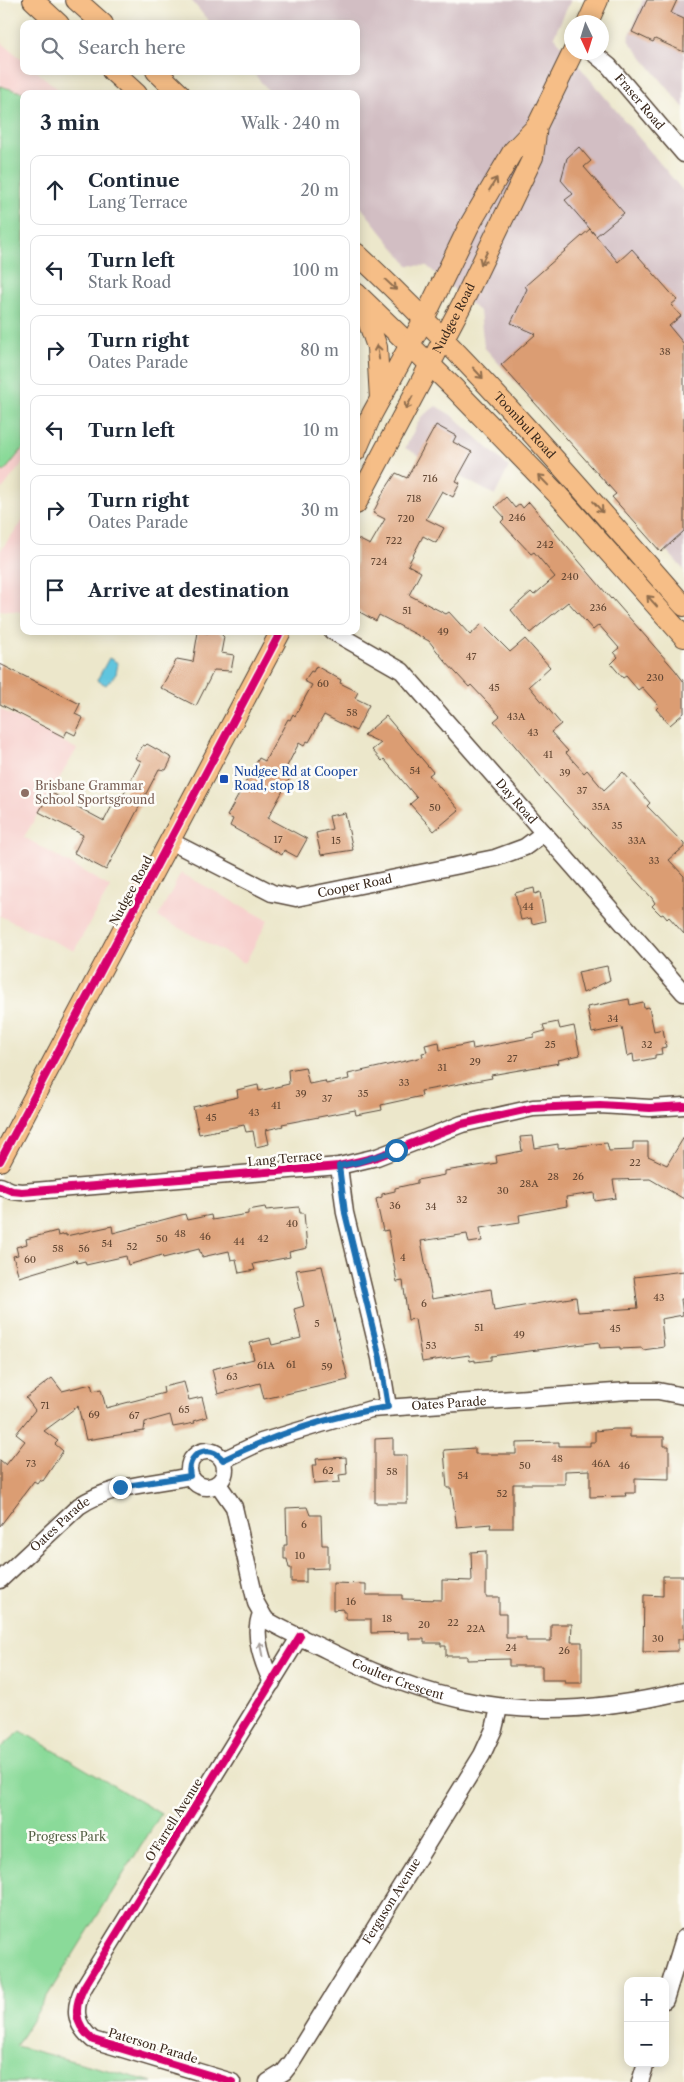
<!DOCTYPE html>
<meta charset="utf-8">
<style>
:root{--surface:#fff;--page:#f6f6f7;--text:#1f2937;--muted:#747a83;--line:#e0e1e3}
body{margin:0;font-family:"Libre Caslon Text",serif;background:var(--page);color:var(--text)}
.controls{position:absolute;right:15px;bottom:15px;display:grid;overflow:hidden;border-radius:10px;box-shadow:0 2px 12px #0003}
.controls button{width:45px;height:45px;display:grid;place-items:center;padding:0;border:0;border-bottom:1px solid var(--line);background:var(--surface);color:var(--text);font:25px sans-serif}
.compass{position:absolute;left:564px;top:15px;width:45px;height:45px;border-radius:50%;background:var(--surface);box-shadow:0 2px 12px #0003;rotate:176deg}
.stop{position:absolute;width:15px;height:15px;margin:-11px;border:4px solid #1f6fb2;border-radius:50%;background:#fff}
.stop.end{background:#1f6fb2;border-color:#fff;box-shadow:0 1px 5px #0008}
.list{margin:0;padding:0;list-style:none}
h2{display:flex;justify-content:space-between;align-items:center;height:65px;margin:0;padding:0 20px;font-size:21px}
h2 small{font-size:16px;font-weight:400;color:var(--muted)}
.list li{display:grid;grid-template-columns:32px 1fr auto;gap:15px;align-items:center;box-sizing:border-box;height:70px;margin:0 10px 10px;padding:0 10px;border:1px solid var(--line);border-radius:10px}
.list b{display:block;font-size:19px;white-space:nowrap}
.list p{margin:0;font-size:16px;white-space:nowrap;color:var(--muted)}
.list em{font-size:16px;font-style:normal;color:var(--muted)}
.icon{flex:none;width:28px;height:28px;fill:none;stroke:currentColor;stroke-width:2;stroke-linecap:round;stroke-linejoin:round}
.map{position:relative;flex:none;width:684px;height:2082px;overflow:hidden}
.search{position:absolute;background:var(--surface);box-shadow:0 2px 12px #0003;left:20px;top:20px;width:340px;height:55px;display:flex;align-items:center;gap:12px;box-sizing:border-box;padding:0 18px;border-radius:10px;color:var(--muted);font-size:19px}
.panel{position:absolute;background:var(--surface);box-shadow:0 2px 12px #0003;left:20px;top:90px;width:340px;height:545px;border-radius:10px}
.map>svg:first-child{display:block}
.built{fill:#f7d0cd}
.industrial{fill:#d2bec3}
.green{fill:#8ada99;stroke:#62825c}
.water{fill:#60c5de;stroke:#4e787e}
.building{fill:#db9d73}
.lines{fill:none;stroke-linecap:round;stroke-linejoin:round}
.minor-casing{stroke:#564638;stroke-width:19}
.major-casing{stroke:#564638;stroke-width:22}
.minor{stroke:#fff;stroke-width:16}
.major{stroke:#f6be87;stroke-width:20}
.cycleway-casing{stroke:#fdfcf7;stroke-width:11}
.cycleway{stroke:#d6006c;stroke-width:8}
.oneway{stroke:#8f6d4d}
.oneway2{stroke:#a79f9a}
.route{stroke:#1f6fb2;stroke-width:6}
.transit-dot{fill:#1a4fb4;stroke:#fdfcf7;stroke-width:2}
.education-dot{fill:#8d6e63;stroke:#fdfcf7;stroke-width:2}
.labels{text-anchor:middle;stroke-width:5;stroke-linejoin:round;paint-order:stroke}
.number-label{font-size:10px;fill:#634733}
.street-label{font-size:12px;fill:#3b2a1e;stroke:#fdfcf7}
.transit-label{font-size:12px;fill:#164399;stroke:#fdfcf7;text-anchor:start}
.education-label{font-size:12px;fill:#785e54;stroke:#fdfcf7;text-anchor:start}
.park-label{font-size:12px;fill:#535f43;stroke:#fdfcf7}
</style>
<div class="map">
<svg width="684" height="2082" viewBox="0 0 684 2082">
<rect width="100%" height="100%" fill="#fdfcf7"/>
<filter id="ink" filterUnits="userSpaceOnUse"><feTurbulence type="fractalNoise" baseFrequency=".02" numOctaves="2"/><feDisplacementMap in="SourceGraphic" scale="10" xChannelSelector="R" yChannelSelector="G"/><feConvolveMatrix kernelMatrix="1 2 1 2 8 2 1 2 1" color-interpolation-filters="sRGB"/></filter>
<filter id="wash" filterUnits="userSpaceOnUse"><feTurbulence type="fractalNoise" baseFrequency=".0096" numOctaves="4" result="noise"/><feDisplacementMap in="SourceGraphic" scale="20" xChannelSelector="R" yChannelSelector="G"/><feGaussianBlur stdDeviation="1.12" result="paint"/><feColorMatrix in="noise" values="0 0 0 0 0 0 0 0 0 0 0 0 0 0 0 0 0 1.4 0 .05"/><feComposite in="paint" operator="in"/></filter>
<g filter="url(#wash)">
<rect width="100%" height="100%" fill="#ece7cb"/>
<!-- built -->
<path class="built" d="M0 41 24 61V71H36L64 94H24V461L0 492Z
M24 519V612L0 610V551Z
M0 709 77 749 24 837 110 887 74 951 0 916Z
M181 873 268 920 245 963 158 917Z"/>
<!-- industrial -->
<path class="industrial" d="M191 0H571L554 36 684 192V570L484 347 480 312 427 266 408 265 356 201V94H271L252 71H356V24H211Z
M643 0H684V108L628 40Z
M436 406 453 416 509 467 495 495 405 448 421 417Z"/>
<!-- green -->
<path class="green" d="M0 86 28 94H24V447L4 472 0 469Z
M21 1731 161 1814 16 2046 153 2082H0V1748Z"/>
<!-- water -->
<path class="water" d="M109 658 118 663 116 674 106 685 97 680Z"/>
<g id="blocks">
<!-- building -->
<path class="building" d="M647 0H677L671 13 684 19V52L655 39 653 42 632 32Z
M579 147 591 161 584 167 624 213 596 236 565 200 573 194 561 180 567 158Z
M590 229 618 262 632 249 677 300 671 305 681 316 669 326 684 344V531L661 552 612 497 616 494 501 365 536 334 511 323 527 289 525 286Z
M436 425 456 436 453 442 472 452 456 481 460 483 453 497 442 491 426 519 444 528 436 543 423 536 408 565 421 572 409 595 446 614 449 612 470 635 482 624 510 652 525 639 550 667 529 686 561 724 551 732 568 751 566 753 584 773 587 770 604 790 623 772 650 803 647 806 684 844V847L669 860 684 876V934L669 917 667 919 663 914 661 915 652 906 655 903 652 898 552 790 494 721 500 716 471 685 469 687 444 660 429 641 379 615 376 621 356 610V538L370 545 385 519 373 513 383 493 396 473 407 478Z
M506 497 515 508 520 504 523 508 529 502 611 599 612 598 675 670 684 682V713L670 725 656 709 659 706 642 687 638 690 626 676 623 678 611 664 618 657 614 652 619 648 599 625 593 630 568 602 530 633 511 610 531 592 534 595 555 577 534 552 531 554 501 522 505 518 495 507Z
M208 631H218L224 637 221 653 234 655 231 671 214 670 196 706 161 688 177 659 193 662 198 632 208 633Z
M0 664 80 704 75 714 83 718 75 735 67 731 64 737 0 704Z
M316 666 341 680 340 683 358 692 355 698 369 705 356 731 324 715 309 742 307 741 304 746 299 743 284 772 291 776 268 818 307 839 297 857 284 850 282 855 230 826 233 819 227 816 259 758 265 761 288 719 290 720 293 714 295 716 312 685 304 681 311 671 313 672Z
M386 716 433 772 429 775 459 810 434 831 410 804 417 798 384 759 382 761 372 750 381 743 364 735Z
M147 744 172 758 166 770 159 769 106 870 74 853 83 835 39 812 50 792 104 821 114 802 118 805 141 761 135 758 143 745 145 746Z
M345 813 353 850 321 855 316 833 332 829 329 816Z
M534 888 535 894 540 892 545 921 532 924 531 918 521 920 515 893Z
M607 966 610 980 583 993 578 972Z
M629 999 630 1005 643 1002 644 1008 649 1007 654 1031 663 1029 666 1047 661 1048 662 1054 655 1055V1058L634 1062 633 1054 627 1056 622 1027 592 1033 587 1007Z
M558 1022 560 1029 574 1026 580 1055 558 1060 559 1063 491 1075 492 1078 421 1091 422 1096 381 1105 382 1110 356 1115 355 1110 282 1124 283 1126 266 1130 269 1144 256 1147 253 1131 246 1132 244 1125 199 1134 193 1107 238 1097 237 1090 258 1085 259 1091 289 1084 288 1070 305 1067 309 1084 325 1081 326 1084 349 1079 348 1074 423 1057 422 1053 427 1052 425 1045 439 1042 440 1050 472 1043 473 1049 534 1037V1034L545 1031 543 1025Z
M533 1136 535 1148 558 1144V1148L607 1143 609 1151 633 1150V1142H648V1156L667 1165 684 1137V1199L650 1179 613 1180 616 1198 595 1201 594 1193 566 1197 567 1206 519 1215 520 1222 480 1228 482 1241 469 1243 467 1234 421 1241 432 1299 491 1289 494 1311 576 1297 578 1312 638 1308 634 1277 684 1271V1299H681L683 1315 661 1319 664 1347 643 1350 642 1348 620 1349V1347L600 1348 599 1342 491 1356V1360L475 1362V1360L470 1361 469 1355 422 1362 415 1319 408 1320 403 1281 397 1282 388 1230 383 1231 376 1199 382 1197V1194L395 1191V1188L417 1183V1180L445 1175V1171L497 1163 496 1156 522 1151 520 1137Z
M265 1207 266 1210 299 1207 300 1213H304L307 1248 289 1252 290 1257 253 1264 255 1270 239 1273 236 1259 231 1260 229 1251 202 1257 199 1249 163 1258 162 1255 128 1265 126 1256 86 1265 85 1261 77 1263 76 1260 19 1277 13 1256 18 1255 16 1247 27 1244 26 1239 57 1231 58 1236 66 1234V1236L112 1226 113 1233 185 1214 187 1220 211 1215 212 1220 248 1214V1210Z
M322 1266 348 1380 264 1399 260 1383 218 1394 212 1369 254 1359 250 1343 270 1338 272 1345 301 1338 294 1309 304 1306 296 1270Z
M52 1378 62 1391 91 1384 93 1391 101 1389 106 1408 164 1393 163 1387 184 1382 189 1400 202 1397 207 1417 194 1421 195 1423 173 1427 170 1415 145 1422 144 1431 86 1440 78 1406 44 1431 58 1441 55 1444 63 1451 43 1481 40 1479 37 1483 34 1481 0 1526V1460L6 1465 25 1441 16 1434 35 1410 26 1398Z
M614 1429H630V1437H664V1446H669V1479L635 1478V1493H625L626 1496 590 1497V1470L565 1471V1484H513V1528H490L491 1524 457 1527 451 1488H447L444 1450 475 1448V1454H516V1443L559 1442V1446H590V1442H595V1431Z
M393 1438V1455H407V1503H375V1439Z
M346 1457 347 1474 339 1475 340 1482 314 1484 312 1465H317L316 1459Z
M307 1507 310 1515H321L322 1545H328V1568L306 1569V1582H291V1568H289L287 1559H284V1545H287L286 1508Z
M486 1551V1597H499V1614H506V1638H526V1641H551V1624H572L571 1642H582V1683H565V1680H542V1666H509V1659L467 1660V1656H446V1646H441V1643H424V1639H409V1632L371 1633V1619H346V1612H343V1609L333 1610V1583L366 1584V1595H402V1599L442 1600V1580L472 1581 471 1552Z
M663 1576H684V1639H678V1651L643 1652 644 1595 663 1596Z"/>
</g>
</g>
<g filter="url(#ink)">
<use href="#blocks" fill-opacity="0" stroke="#564638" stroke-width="1"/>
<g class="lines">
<defs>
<g id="minor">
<path id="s1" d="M592 52 609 66 684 154"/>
<path id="s2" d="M332 631 402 671 684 993"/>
<path id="s3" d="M170 841 272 893 296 898 495 858 525 847 544 833"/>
<path d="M339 1166 345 1213 380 1358 388 1407"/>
<path d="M0 1186 12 1191 22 1192 339 1166 377 1157 462 1124 533 1108 600 1105 650 1108 684 1106"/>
<circle cx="207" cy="1469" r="18"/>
<path id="s4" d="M223 1460 261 1442 371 1409 629 1391H658L684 1396"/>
<path id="s5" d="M218 1484 234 1507 256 1603 265 1619C284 1631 307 1640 327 1650 452 1713 547 1724 684 1691"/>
<path id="s6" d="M0 1580 79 1506C114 1483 151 1485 190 1476"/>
<path d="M261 1614C252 1635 263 1663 272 1683"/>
<path d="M665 2000 684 1938"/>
<path d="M232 2082 93 2040C74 2024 73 2008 84 1987L300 1636"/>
<path id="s7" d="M268 2082 284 2072 292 2062 482 1755 494 1729 499 1708"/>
<path d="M640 2082 646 2063"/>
</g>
<g id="major">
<path d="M33 0 59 24"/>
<path d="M76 0 103 24"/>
<path d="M588 22 598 0"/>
<path d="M112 71 137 94"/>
<path d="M156 71 180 94"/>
<path id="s8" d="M356 253C474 363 578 485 684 606"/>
<path d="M356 293 453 387 556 493 684 637"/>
<path d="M361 301 377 347 380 399"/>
<path d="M356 451 372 414 424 319 469 226 513 151 537 126 573 52"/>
<path id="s9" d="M356 504 461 306 533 157 537 126"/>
<path d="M0 1161 281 631"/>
</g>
</defs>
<!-- minor casing -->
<use href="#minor" class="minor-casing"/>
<!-- major casing -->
<use href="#major" class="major-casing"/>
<!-- minor -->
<use href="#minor" class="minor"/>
<!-- major -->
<use href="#major" class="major"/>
<defs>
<path id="cycleway" d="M0 1161 281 631
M0 1186 12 1191 22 1192 339 1166 377 1157 462 1124 533 1108 600 1105 650 1108 684 1106
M232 2082 93 2040C74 2024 73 2008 84 1987L300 1636"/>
</defs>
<!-- cycleway casing -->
<use href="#cycleway" class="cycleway-casing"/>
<!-- cycleway -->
<use href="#cycleway" class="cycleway"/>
</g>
<!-- one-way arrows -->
<defs><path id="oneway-shaft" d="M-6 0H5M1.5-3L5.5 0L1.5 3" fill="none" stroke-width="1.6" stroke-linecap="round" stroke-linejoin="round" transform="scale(1.25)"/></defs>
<g class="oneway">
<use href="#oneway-shaft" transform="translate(493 184) rotate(-59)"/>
<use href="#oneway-shaft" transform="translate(484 258) rotate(116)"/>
<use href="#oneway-shaft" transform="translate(391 285) rotate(43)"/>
<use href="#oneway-shaft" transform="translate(378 352) rotate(-99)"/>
<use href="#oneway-shaft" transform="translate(478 373) rotate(47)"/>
<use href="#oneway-shaft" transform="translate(409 403) rotate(118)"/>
<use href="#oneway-shaft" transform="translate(543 480) rotate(-134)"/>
<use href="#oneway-shaft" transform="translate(598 507) rotate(49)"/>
<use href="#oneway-shaft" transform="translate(652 601) rotate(-132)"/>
</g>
<use class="oneway2" href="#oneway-shaft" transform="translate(261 1649) rotate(-101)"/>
</g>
<g class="lines" filter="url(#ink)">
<!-- route -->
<path class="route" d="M120 1487 190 1476C185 1454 209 1442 223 1460 272 1435 333 1415 388 1407L380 1358 345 1213 339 1166 359 1162 396 1150"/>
</g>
<!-- markers -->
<rect class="transit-dot" x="219" y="774" width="10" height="10" rx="2.5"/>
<circle class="education-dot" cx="25" cy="793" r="5"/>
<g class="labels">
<!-- number labels -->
<g class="number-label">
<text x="665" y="355">38</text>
<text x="430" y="482">716</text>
<text x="414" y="502">718</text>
<text x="517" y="521">246</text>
<text x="406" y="522">720</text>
<text x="394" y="544">722</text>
<text x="545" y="548">242</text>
<text x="379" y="565">724</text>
<text x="570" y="580">240</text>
<text x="598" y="611">236</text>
<text x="407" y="614">51</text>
<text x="443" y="635">49</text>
<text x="471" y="660">47</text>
<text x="655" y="681">230</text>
<text x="323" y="687">60</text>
<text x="494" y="691">45</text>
<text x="352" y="716">58</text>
<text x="516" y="720">43A</text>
<text x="533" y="736">43</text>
<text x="548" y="758">41</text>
<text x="415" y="774">54</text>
<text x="565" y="776">39</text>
<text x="582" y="794">37</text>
<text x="601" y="810">35A</text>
<text x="435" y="811">50</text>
<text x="617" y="829">35</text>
<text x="278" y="843">17</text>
<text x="336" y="844">15</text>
<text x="637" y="844">33A</text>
<text x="654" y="864">33</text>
<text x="528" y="910">44</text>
<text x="613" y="1022">34</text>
<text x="550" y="1048">25</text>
<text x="647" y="1048">32</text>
<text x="512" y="1062">27</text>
<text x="475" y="1065">29</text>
<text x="442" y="1071">31</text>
<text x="404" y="1086">33</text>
<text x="301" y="1097">39</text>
<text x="363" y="1097">35</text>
<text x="327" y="1102">37</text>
<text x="276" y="1109">41</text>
<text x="254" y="1116">43</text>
<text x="211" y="1121">45</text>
<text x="635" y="1166">22</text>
<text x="553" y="1180">28</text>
<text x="578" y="1180">26</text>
<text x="529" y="1187">28A</text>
<text x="503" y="1194">30</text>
<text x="462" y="1203">32</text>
<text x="395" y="1209">36</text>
<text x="431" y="1210">34</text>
<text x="292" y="1227">40</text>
<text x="180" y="1237">48</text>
<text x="205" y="1240">46</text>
<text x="162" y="1242">50</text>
<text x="263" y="1242">42</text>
<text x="239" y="1245">44</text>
<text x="107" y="1247">54</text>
<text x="132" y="1250">52</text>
<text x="58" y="1252">58</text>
<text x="84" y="1252">56</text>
<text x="403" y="1261">4</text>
<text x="30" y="1263">60</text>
<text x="659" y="1301">43</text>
<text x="424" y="1307">6</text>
<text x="317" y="1327">5</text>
<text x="479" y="1331">51</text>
<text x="615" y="1332">45</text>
<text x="519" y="1338">49</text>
<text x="431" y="1349">53</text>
<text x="291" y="1368">61</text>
<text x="266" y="1369">61A</text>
<text x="327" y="1370">59</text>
<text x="232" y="1380">63</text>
<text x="45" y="1409">71</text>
<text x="184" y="1413">65</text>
<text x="94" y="1418">69</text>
<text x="134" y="1419">67</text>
<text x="557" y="1462">48</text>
<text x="31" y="1467">73</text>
<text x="601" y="1467">46A</text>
<text x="525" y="1469">50</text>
<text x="624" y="1469">46</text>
<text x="328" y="1474">62</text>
<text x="392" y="1475">58</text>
<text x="463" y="1479">54</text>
<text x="502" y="1497">52</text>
<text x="304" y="1528">6</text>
<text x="300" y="1559">10</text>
<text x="351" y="1605">16</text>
<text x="387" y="1622">18</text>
<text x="453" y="1626">22</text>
<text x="424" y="1628">20</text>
<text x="476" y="1632">22A</text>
<text x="658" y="1642">30</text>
<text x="511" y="1651">24</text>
<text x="564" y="1654">26</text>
</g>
<!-- street labels -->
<g class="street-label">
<text dy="4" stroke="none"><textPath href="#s1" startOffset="69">Fraser Road</textPath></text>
<text dy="4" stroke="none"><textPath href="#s9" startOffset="210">Nudgee Road</textPath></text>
<text dy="4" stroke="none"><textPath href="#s8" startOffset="241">Toombul Road</textPath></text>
<text dy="4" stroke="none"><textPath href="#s2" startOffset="254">Day Road</textPath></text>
<text dy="4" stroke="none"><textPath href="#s3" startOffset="199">Cooper Road</textPath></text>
<text transform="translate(131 891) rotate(-62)" y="4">Nudgee Road</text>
<text transform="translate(285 1159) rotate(-5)" y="4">Lang Terrace</text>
<text dy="4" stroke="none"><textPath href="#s4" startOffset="235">Oates Parade</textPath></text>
<text dy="4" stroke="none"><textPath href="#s6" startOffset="82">Oates Parade</textPath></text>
<text dy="4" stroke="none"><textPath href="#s5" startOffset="291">Coulter Crescent</textPath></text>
<text transform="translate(174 1820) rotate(-58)" y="4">O'Farrell Avenue</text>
<text dy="4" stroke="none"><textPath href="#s7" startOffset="221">Ferguson Avenue</textPath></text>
<text transform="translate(153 2046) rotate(17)" y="4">Paterson Parade</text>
</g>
<!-- transit labels -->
<g class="transit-label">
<text x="234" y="776">Nudgee Rd at Cooper<tspan x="234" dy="14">Road, stop 18</tspan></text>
</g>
<!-- education labels -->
<g class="education-label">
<text x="35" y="790">Brisbane Grammar<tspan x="35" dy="14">School Sportsground</tspan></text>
</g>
<!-- park labels -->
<g class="park-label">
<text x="67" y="1841">Progress Park</text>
</g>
</g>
</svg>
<div class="controls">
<button>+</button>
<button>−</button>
</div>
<svg class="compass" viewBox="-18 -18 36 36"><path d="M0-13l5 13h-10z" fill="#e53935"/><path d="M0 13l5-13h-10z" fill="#747a83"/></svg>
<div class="stop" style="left:396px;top:1150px"></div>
<div class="stop end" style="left:120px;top:1487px"></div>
<div class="search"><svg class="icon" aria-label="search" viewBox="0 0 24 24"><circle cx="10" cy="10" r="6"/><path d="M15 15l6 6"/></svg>Search here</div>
<section class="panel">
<h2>3 min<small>Walk · 240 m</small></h2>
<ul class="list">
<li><svg class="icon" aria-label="ahead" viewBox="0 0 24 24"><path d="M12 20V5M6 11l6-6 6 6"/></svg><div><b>Continue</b><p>Lang Terrace</p></div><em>20 m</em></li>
<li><svg class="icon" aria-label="left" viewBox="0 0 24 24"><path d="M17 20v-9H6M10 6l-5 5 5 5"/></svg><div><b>Turn left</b><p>Stark Road</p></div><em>100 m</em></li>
<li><svg class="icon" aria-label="right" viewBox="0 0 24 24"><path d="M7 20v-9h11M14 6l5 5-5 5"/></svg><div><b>Turn right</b><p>Oates Parade</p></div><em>80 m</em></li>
<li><svg class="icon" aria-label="left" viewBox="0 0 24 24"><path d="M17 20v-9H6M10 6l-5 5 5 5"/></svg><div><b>Turn left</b></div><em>10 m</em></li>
<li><svg class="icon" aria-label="right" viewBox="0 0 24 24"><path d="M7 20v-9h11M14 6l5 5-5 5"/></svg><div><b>Turn right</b><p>Oates Parade</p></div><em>30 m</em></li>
<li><svg class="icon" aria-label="arrive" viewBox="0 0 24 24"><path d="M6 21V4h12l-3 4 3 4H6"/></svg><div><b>Arrive at destination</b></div></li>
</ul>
</section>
</div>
